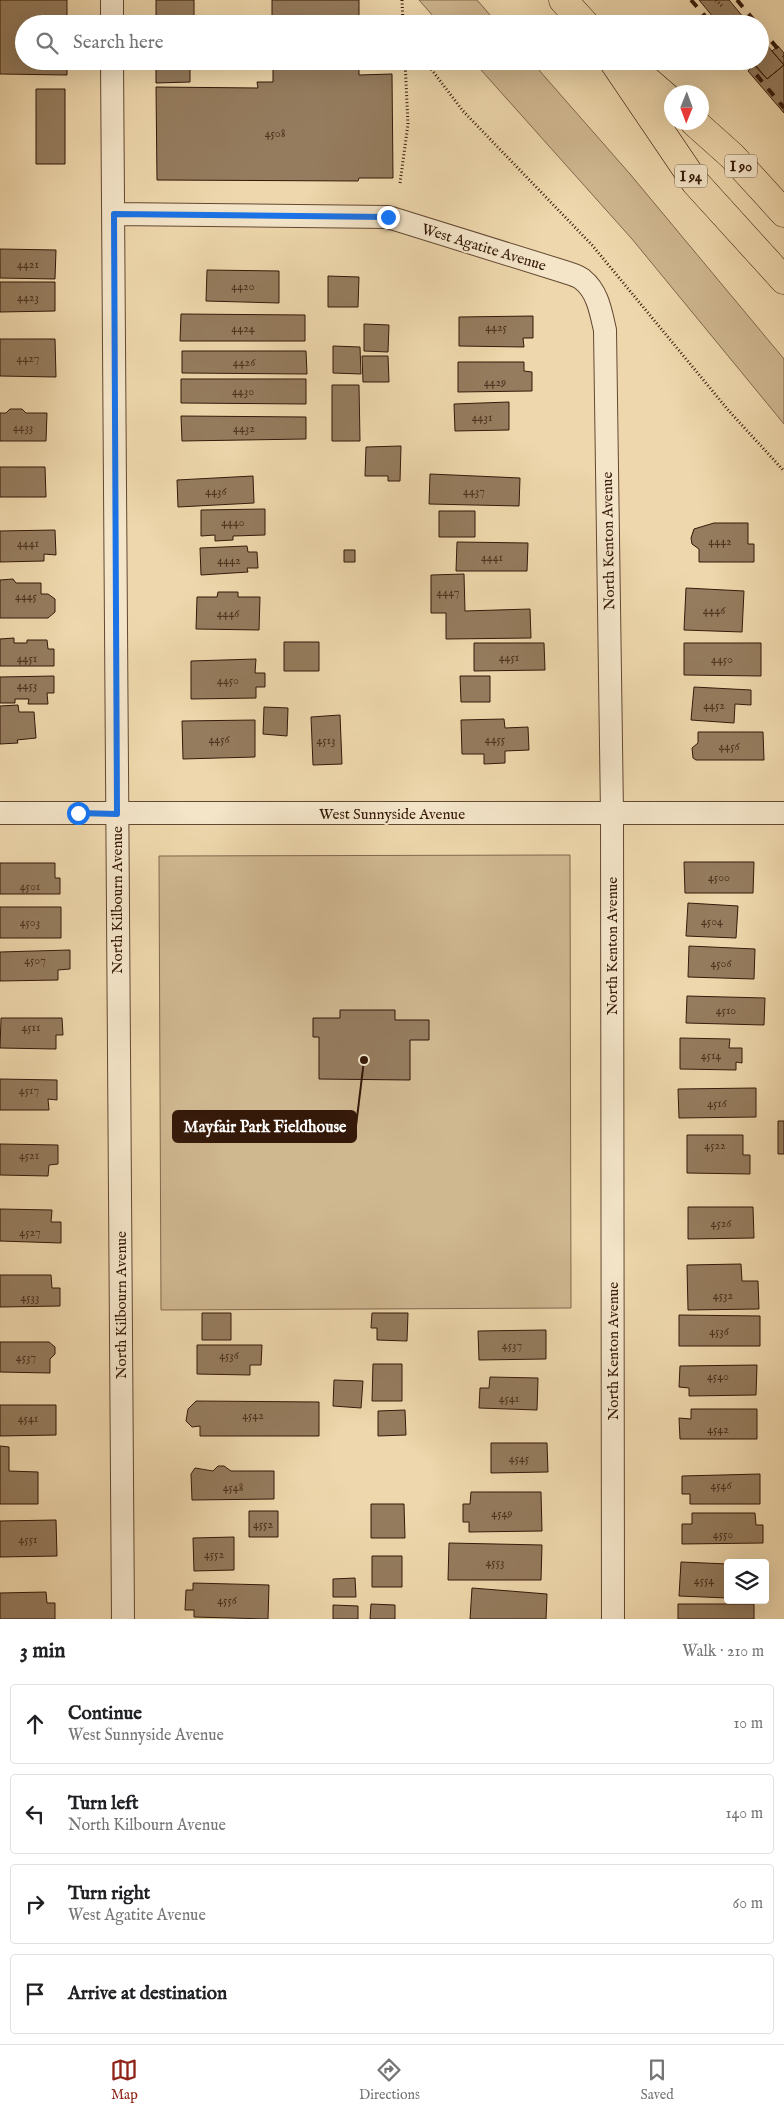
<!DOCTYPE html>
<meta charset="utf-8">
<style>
:root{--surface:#fff;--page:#f2f2f2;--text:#202124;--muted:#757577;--line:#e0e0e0;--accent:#8f2418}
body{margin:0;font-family:"IM FELL English",serif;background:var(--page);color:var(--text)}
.controls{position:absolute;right:15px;bottom:15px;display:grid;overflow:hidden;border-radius:5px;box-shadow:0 5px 20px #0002}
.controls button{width:45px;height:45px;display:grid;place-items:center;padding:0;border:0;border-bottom:1px solid var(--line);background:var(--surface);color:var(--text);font:25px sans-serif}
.compass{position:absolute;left:664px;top:85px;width:45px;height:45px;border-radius:50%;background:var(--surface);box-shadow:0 5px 20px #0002;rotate:181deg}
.stop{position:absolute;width:15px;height:15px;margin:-11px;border:4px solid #1a73e8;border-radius:50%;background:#fff}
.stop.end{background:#1a73e8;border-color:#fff;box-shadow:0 1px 5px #0008}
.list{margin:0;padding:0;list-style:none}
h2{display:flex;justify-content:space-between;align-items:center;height:65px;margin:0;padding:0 20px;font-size:21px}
h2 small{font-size:16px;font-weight:400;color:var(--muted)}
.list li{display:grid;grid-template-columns:32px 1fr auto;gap:15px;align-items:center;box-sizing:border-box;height:80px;margin:0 10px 10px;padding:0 10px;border:1px solid var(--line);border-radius:5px}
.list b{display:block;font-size:19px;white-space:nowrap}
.list p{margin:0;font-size:16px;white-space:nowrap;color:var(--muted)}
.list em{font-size:16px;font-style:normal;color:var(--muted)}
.icon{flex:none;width:28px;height:28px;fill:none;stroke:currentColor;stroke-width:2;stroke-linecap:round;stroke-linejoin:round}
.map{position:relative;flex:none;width:784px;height:1619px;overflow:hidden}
.search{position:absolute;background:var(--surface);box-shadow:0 5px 20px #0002;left:15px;right:15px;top:15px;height:55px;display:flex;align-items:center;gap:12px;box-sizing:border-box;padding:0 18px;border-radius:28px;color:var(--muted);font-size:19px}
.sheet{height:425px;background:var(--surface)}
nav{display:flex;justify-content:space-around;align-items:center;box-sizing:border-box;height:70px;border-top:1px solid var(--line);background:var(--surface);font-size:14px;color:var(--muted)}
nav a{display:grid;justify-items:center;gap:2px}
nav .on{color:var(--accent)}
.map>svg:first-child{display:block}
.green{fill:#cfb790;stroke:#82684c}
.building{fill:#957c5e;stroke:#351909}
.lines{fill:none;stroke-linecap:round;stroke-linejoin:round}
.minor-casing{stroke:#634832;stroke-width:24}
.motorway-casing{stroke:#351909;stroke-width:29}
.path{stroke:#351909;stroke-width:3;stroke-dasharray:1 2.5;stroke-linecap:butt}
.minor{stroke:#f4e5c9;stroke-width:22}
.motorway{stroke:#eed7ac;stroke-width:28}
.rail{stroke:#351909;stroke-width:4;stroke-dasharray:9 9;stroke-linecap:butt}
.route{stroke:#1a73e8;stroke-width:6}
.labels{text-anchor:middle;stroke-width:4;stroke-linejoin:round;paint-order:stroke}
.number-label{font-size:12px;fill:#4d321e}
.shield{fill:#f4e5c9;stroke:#6e5643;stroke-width:1}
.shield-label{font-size:14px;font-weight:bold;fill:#351909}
.street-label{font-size:15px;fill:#351909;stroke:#f4e5c9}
.leader{fill:none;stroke:#351909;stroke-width:2}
.callout-dot{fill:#351909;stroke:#f4e5c9;stroke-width:2}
.callout{fill:#351909;stroke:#351909;stroke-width:2}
.callout-label{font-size:16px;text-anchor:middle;font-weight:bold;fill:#fff}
</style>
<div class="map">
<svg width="784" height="1619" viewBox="0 0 784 1619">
<rect width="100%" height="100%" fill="#eed7ac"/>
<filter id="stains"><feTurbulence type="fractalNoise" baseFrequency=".004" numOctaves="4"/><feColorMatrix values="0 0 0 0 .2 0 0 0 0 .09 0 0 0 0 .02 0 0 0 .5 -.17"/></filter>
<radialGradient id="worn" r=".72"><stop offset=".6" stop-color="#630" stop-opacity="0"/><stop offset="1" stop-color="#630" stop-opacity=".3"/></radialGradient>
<!-- green -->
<path class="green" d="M419 0H477L498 24H440Z
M473 61H531L630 174 784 359V424L632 239Z
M570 855 571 1308 161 1310 159 856Z"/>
<!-- building -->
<path class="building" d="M0 0H67V24H24V61H67V75L0 74Z
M156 0H194V24H156Z
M272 0H359V24H272Z
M699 0H729L749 24H719Z
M760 37 784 65 767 79 752 61H760Z
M778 46 784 53V113L748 71 754 65 767 79 784 65 772 51Z
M156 61H190V82L156 83Z
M273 61H359V75L392 74 393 178H359L358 181 157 180 156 87 258 88 257 82H273Z
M36 89H65V164H36Z
M0 249 56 250 55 279 0 278Z
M207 270 279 271V303L206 301Z
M328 276 359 277 358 307H328Z
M0 282H55V311L0 312Z
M181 314 305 315V341H180Z
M533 316V338H523L524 347 459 346V317Z
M364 324 389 325 388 352 364 351Z
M0 339H55L56 377 0 376Z
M333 346 360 347 361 374 333 373Z
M182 351H306L307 374 182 373Z
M362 356H388L389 382H363Z
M458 362H524V371L532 372V391L458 392Z
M181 379H306V404L181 403Z
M332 385H359L360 441H332Z
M509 402V430L455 431 454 404Z
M10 409H22L26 413H47L46 441H0V413H6Z
M181 416 306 417V439L182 441Z
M401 446 400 481H388V476H365L366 447Z
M0 467H45L46 497H0Z
M430 474 520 478 519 506 429 504Z
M253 476 254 503 178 507 177 480Z
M265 509V535L233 536V540L215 541V535L201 536V510Z
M439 511H475V537H439Z
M714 523H748V544H754V562H699V549L692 544 691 538 694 529Z
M55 530 56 555 44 554V561L0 562V531Z
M457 542 528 543 527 571H456Z
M247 546 248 552H257L258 568H247L248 572 201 575 200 548Z
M344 550H355V562H344Z
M464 574 465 611 530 609 531 638 446 639V613H431V575Z
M13 579 16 583H41V594H48L55 599V612L48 618H0V580Z
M686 588 744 591 742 632 684 630Z
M218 592H238V597H260L259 630 196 629 197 597H217Z
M14 638V643H27V640H47L48 649H54V666H0V639Z
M284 642H319V671H284Z
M474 643H544L545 670 474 671Z
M684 643H761V676L684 675Z
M256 659 255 673H265V687H256V698L191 699V661Z
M54 676V693H47L48 704H28L29 699H15V703H0V677Z
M460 676H490V702H461Z
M694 687 751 690V705L735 704 734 723 691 720Z
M18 705 19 712H34L36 738 17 740 18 743 0 744V706Z
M264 707 288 708 287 736 263 734Z
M340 715 342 764 313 765 311 717Z
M504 719 505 728 528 727 529 750 505 751V763L484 764V754H462L461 720Z
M255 720V757L183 759 182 721Z
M698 732H763L764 760H696L693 758 692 748 698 743Z
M684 862H754L753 893H685Z
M0 863H55V878H60V894H0Z
M688 903 738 906 736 938 686 936Z
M0 907H61V938H0Z
M689 946 755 949 754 979 688 977Z
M70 950V969L58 970V980L0 981V952Z
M687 996 765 998 764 1025 686 1023Z
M340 1010H395V1020H429V1040H410V1080L319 1079V1037H313V1018H340Z
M1 1018H62L63 1035H56V1049L0 1048Z
M680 1038 730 1039 729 1048H742V1063L736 1062V1070L680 1069Z
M0 1079 57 1080V1100L48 1099 49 1110H0Z
M756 1088V1117L679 1118 678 1089Z
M778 1121H784V1154H778Z
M687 1135H743V1155H750V1174L687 1173Z
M0 1144 58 1145V1164L49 1165 48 1176 0 1175Z
M688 1207H753L754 1238 688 1239Z
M0 1209 52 1210 51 1222H61V1243L0 1241Z
M741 1264 742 1281H758L759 1309 688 1310 687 1265Z
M0 1275H51L52 1288H60V1306L0 1307Z
M202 1313H231V1340H202Z
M372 1313H408L407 1341 377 1340V1328H371Z
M679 1315 760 1316V1346H679Z
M546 1330V1359L479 1360 478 1331Z
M0 1342H49L55 1347V1354L50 1359V1373L0 1372Z
M197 1345H262L261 1365H250V1375L197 1374Z
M373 1364H402V1401H372Z
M757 1365 756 1395 689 1396V1388L679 1387 680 1366Z
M490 1377 538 1378 537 1410 479 1408 480 1388H489Z
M334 1380 363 1381 361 1408 333 1406Z
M196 1401 319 1402V1436H200V1426L192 1427 186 1421 188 1409Z
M0 1405H56V1435L0 1436Z
M691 1409H757V1439H680L679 1418 691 1419Z
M405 1410 406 1435 378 1436V1411Z
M491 1443H547L548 1472 491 1473Z
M0 1446 9 1447V1471L38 1472V1504H0Z
M218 1466H224L231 1471H274V1499L192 1500 191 1474 195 1468 213 1471Z
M760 1474V1504H690V1494H682V1476Z
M471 1492H541L542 1531 469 1532V1522H463V1504H470Z
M371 1504H404L405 1538H371Z
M249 1511H278V1537H249Z
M692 1513H755L756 1525H763V1543L682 1544V1524H692Z
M56 1520 57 1556 0 1557V1521Z
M234 1537V1570L194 1571 193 1538Z
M449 1543 542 1545 541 1580H448Z
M372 1556H402V1587H372Z
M681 1562 728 1564V1598L679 1596Z
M355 1578 356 1597H333V1579Z
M193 1583 269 1585 268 1619 194 1617V1610H185L186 1590H193Z
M472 1588 547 1594 546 1619H470Z
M46 1592 47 1603H55V1619H0V1593Z
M371 1604 395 1605V1619H370Z
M678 1604H754V1619H678Z
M333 1605 358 1606V1619H333Z"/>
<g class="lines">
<defs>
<path id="minor" d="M112 0V24
M112 61 123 1619
M114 214 388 217 565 272C571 274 579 276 583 280 598 292 601 313 605 330L612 814 613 1619
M0 813H784"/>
<path id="motorway" d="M563 0 585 24
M613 61 695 182 784 280
M626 62 672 102
M694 122 732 156 784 213"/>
</defs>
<!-- minor casing -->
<use href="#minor" class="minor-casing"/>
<!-- motorway casing -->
<use href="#motorway" class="motorway-casing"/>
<!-- path -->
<path class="path" d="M402 0 403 24
M716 0 722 6
M425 61 463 111 592 245 729 411 784 471
M400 183 408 124 405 61"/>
<!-- minor -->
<use href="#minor" class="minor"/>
<!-- motorway -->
<use href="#motorway" class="motorway"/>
<!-- rail -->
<path class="rail" d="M691 0 712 24
M737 0 757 24
M760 28 784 56
M745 61 784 108"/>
</g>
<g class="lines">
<!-- route -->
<path class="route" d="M78 813 117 814 114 214 388 217"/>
</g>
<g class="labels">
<!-- number labels -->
<g class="number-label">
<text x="275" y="137">4508</text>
<text x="28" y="268">4421</text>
<text x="243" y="290">4420</text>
<text x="28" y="301">4423</text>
<text x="496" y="331">4425</text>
<text x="243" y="332">4424</text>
<text x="28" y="362">4427</text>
<text x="244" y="366">4426</text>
<text x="495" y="386">4429</text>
<text x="243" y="395">4430</text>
<text x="482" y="421">4431</text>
<text x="23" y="431">4433</text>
<text x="244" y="432">4432</text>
<text x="216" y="495">4436</text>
<text x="474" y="495">4437</text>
<text x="233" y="526">4440</text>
<text x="720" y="545">4442</text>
<text x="28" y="547">4441</text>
<text x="492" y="561">4441</text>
<text x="229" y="564">4442</text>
<text x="448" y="596">4447</text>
<text x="26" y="600">4445</text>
<text x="714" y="614">4446</text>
<text x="228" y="617">4446</text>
<text x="509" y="661">4451</text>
<text x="27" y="662">4451</text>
<text x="722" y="663">4450</text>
<text x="228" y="684">4450</text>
<text x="27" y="689">4453</text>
<text x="714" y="709">4452</text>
<text x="219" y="743">4456</text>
<text x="495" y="743">4455</text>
<text x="326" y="744">4513</text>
<text x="729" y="750">4456</text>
<text x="719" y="881">4500</text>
<text x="30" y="890">4501</text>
<text x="712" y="925">4504</text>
<text x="30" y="926">4503</text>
<text x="35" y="964">4507</text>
<text x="721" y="967">4506</text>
<text x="726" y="1014">4510</text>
<text x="31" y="1031">4511</text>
<text x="711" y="1059">4514</text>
<text x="29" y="1094">4517</text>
<text x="717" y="1107">4516</text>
<text x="715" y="1149">4522</text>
<text x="29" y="1159">4521</text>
<text x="721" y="1227">4526</text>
<text x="30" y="1236">4527</text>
<text x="723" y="1299">4532</text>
<text x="30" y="1301">4533</text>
<text x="719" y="1335">4536</text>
<text x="512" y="1349">4537</text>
<text x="229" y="1359">4536</text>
<text x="26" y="1361">4537</text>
<text x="718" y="1380">4540</text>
<text x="509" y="1402">4541</text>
<text x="253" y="1419">4542</text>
<text x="28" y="1422">4541</text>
<text x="718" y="1433">4542</text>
<text x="519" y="1462">4545</text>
<text x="721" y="1489">4546</text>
<text x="233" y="1491">4548</text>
<text x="502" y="1517">4549</text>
<text x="263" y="1528">4552</text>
<text x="723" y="1538">4550</text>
<text x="28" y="1543">4551</text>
<text x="214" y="1558">4552</text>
<text x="495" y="1566">4553</text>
<text x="704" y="1584">4554</text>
<text x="227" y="1604">4556</text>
</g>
<!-- shield labels -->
<g class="shield">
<rect x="725" y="154.5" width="32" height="23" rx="4"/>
<rect x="675" y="164.5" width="32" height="23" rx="4"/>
</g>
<g class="shield-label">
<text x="741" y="171">I 90</text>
<text x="691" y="181">I 94</text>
</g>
<!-- street labels -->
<g class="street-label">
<text transform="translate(484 247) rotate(17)" y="5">West Agatite Avenue</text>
<text transform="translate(608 541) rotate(-91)" y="5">North Kenton Avenue</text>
<text x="392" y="819">West Sunnyside Avenue</text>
<text transform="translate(117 900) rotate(-90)" y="5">North Kilbourn Avenue</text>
<text transform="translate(612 946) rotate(-90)" y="5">North Kenton Avenue</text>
<text transform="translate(121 1305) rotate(-90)" y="5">North Kilbourn Avenue</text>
<text transform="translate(613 1351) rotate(-90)" y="5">North Kenton Avenue</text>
</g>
</g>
<!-- callouts -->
<path class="leader" d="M364 1060L356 1126"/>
<circle class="callout-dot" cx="364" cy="1060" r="5"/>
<rect class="callout" x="173" y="1111" width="183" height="31" rx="5"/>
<g class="callout-label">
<text x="265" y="1132">Mayfair Park Fieldhouse</text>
</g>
<rect width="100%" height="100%" filter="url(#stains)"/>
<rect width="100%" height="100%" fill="url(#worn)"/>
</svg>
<div class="controls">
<button><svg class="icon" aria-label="layers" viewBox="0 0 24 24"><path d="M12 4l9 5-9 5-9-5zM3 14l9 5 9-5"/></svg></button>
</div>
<svg class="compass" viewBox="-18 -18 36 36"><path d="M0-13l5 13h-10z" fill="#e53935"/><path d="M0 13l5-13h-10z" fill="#757577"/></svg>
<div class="stop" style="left:78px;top:813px"></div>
<div class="stop end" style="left:388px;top:217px"></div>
<div class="search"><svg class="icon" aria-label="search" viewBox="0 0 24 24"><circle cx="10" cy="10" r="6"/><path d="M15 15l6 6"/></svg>Search here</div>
</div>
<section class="sheet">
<h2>3 min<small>Walk · 210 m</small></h2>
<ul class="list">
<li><svg class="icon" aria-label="ahead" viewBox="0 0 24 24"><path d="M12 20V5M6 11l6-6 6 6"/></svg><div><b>Continue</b><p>West Sunnyside Avenue</p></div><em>10 m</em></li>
<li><svg class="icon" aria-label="left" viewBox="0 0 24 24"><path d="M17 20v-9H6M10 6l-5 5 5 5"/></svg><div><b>Turn left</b><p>North Kilbourn Avenue</p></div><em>140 m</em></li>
<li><svg class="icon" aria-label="right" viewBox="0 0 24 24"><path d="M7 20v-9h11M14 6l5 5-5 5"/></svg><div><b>Turn right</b><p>West Agatite Avenue</p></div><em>60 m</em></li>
<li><svg class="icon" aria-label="arrive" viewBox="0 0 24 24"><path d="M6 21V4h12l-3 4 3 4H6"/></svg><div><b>Arrive at destination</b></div></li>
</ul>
</section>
<nav>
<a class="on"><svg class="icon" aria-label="map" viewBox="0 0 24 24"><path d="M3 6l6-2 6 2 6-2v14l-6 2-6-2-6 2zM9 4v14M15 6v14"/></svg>Map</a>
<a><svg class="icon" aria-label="directions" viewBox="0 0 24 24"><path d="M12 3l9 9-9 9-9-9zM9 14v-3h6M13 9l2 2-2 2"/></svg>Directions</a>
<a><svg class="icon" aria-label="saved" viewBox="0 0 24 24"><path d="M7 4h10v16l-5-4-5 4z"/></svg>Saved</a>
</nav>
